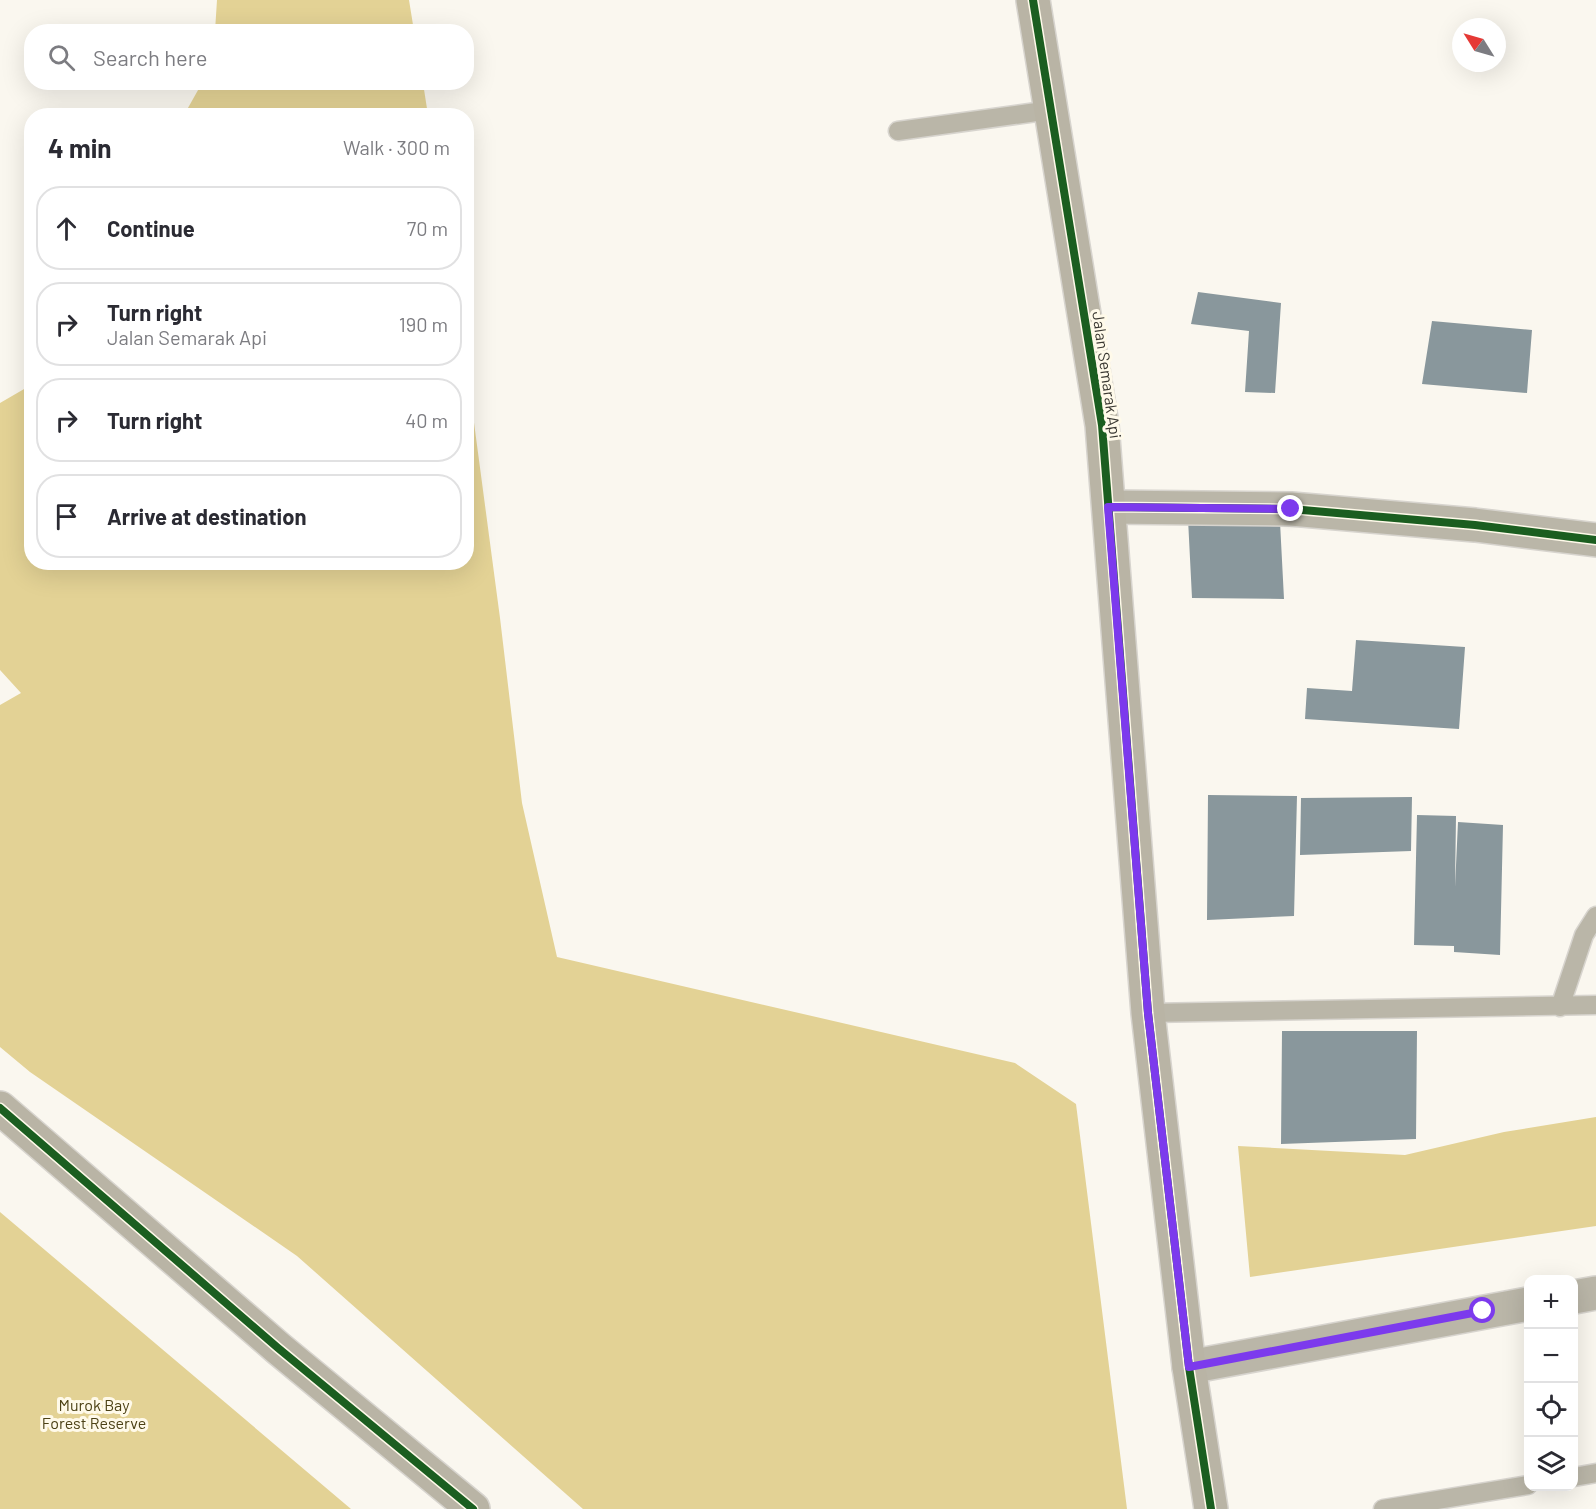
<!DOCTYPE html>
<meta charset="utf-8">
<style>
:root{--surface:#fff;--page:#f2f2f3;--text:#2b2b33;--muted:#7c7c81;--line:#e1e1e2}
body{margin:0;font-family:Barlow,sans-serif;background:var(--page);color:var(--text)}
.controls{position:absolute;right:18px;bottom:18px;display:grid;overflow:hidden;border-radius:12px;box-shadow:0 6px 24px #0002}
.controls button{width:54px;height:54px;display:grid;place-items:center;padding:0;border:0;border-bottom:2px solid var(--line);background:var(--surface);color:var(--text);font:30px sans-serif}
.compass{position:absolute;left:1452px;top:18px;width:54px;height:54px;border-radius:50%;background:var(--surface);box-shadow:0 6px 24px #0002;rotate:307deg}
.stop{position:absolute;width:18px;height:18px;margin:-14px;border:4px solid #7c3aed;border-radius:50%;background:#fff}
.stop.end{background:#7c3aed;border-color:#fff;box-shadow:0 2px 6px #0008}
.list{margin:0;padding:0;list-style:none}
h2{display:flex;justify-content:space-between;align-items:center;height:78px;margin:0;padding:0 24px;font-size:26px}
h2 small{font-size:20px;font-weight:400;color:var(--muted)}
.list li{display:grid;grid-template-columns:39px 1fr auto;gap:18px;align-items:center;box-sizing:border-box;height:84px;margin:0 12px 12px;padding:0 12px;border:2px solid var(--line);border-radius:24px}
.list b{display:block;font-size:22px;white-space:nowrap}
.list p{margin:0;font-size:20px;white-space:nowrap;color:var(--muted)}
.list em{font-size:20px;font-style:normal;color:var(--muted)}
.icon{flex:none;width:33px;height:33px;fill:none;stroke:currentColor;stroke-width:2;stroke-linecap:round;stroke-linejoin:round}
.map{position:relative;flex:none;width:1596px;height:1509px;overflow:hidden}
.search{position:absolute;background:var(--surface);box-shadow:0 6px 24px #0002;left:24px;top:24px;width:450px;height:66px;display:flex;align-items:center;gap:15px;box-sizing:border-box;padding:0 21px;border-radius:24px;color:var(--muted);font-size:22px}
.panel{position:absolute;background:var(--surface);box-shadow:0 6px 24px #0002;left:24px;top:108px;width:450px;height:462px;border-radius:24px}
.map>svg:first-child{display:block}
.forest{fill:#e3d295}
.building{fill:#89979c}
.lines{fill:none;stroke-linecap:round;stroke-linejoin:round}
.lane-casing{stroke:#d7d4ce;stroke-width:21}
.street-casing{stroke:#d7d4ce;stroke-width:36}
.secondary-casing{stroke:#d7d4ce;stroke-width:36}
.lane{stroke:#bab6a8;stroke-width:18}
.street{stroke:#bab6a8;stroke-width:33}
.secondary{stroke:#b9b4a5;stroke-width:33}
.cycleway-casing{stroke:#fffaea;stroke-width:11}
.cycleway{stroke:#1b5e20;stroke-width:8}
.route{stroke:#7c3aed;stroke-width:8}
.labels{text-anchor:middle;stroke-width:6;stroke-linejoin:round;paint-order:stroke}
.street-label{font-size:16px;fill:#3a3832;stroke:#fffaea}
.park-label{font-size:16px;fill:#4c4115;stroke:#fffaea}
</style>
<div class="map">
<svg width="1596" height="1509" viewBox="0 0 1596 1509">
<rect width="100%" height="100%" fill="#faf7ef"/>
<!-- forest -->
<path class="forest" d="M217 0H409L414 31H215Z
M202 83H423L428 115H184Z
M467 370 500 618 522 803 557 957 1015 1063 1076 1104 1127 1509H583L297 1256 30 1072 0 1047V705L21 693 0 670V403L31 385 32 562H466Z
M1596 1117V1226L1250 1277 1238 1146 1405 1155 1504 1132Z
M0 1212 351 1509H0Z"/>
<!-- building -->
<path class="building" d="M1198 292 1281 303 1275 393 1245 392 1249 331 1191 324Z
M1432 321 1532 330 1527 393 1422 384Z
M1188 519 1280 522 1284 599 1192 598Z
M1356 640 1465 647 1459 729 1305 719 1307 688 1352 691Z
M1208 795 1297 796 1294 916 1207 920Z
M1412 797 1411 851 1300 855 1301 798Z
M1417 815 1456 816 1455 887 1458 822 1503 825 1500 955 1454 952V946L1414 945Z
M1282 1031H1417L1416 1139 1281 1144Z"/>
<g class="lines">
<defs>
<path id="lane" d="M898 131 1051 110
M1560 1007 1584 935 1596 916
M1148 1013 1596 1005
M1574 1477 1596 1473
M1383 1509 1528 1485"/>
<path id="street" d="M1109 507 1291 509 1475 525 1596 540
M1574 1297 1596 1293
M1189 1367 1528 1304"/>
<path id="secondary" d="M1033 0 1102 425 1148 1013 1189 1367 1211 1509
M0 1108 278 1348 473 1509"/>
</defs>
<!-- lane casing -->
<use href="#lane" class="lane-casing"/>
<!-- street casing -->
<use href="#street" class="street-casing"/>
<!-- secondary casing -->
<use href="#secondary" class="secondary-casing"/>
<!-- lane -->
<use href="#lane" class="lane"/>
<!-- street -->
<use href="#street" class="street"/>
<!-- secondary -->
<use href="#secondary" class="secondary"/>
<defs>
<path id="cycleway" d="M1033 0 1102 425 1148 1013 1189 1367 1211 1509
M1109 507 1291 509 1475 525 1596 540
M0 1108 278 1348 473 1509"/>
</defs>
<!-- cycleway casing -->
<use href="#cycleway" class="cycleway-casing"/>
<!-- cycleway -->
<use href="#cycleway" class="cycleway"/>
</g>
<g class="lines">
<!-- route -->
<path class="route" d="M1291 509 1108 507 1148 1013 1189 1367 1483 1311"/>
</g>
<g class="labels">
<!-- street labels -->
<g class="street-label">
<text transform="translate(1107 375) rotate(82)" y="6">Jalan Semarak Api</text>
</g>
<!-- park labels -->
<g class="park-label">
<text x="94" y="1411">Murok Bay<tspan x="94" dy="18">Forest Reserve</tspan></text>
</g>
</g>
</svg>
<div class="controls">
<button>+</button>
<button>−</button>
<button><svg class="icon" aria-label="locate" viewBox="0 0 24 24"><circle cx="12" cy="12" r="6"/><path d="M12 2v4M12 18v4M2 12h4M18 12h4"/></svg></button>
<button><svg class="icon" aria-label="layers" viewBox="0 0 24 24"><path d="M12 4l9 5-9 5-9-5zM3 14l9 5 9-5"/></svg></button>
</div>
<svg class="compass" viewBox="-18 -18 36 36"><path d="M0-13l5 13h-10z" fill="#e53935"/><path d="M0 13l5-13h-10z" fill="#7c7c81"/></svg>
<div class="stop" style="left:1483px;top:1311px"></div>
<div class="stop end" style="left:1291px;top:509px"></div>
<div class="search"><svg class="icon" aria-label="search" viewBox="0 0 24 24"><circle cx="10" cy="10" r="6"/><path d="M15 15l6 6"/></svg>Search here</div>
<section class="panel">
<h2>4 min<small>Walk · 300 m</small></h2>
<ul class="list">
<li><svg class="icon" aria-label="ahead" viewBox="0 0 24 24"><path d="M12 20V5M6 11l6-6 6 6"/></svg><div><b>Continue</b></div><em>70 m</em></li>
<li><svg class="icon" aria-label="right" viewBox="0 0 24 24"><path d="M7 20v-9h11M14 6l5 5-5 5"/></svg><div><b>Turn right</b><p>Jalan Semarak Api</p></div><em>190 m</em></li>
<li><svg class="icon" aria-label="right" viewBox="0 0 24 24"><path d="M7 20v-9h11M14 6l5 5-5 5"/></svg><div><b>Turn right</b></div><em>40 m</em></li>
<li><svg class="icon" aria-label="arrive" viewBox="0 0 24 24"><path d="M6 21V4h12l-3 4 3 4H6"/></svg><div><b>Arrive at destination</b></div></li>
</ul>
</section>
</div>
